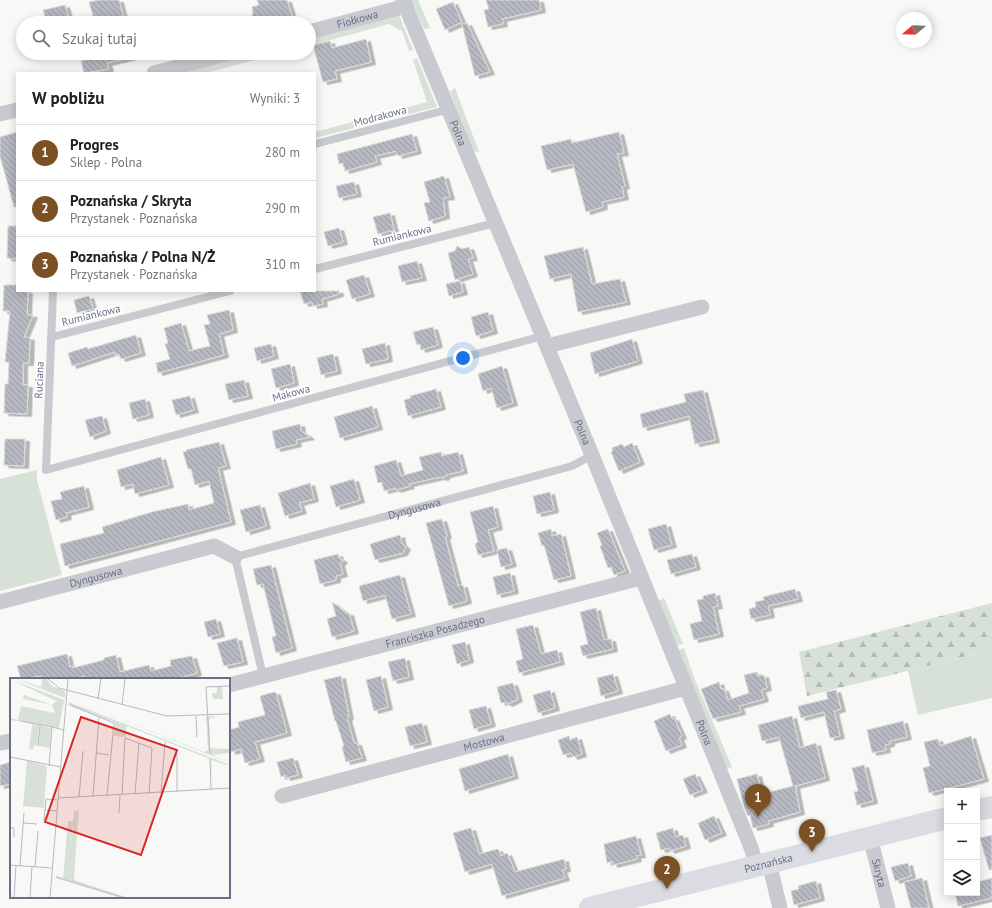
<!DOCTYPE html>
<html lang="pl">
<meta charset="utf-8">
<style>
:root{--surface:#fff;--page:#f2f2f2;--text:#222;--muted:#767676;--line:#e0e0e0;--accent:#7b5024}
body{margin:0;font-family:"PT Sans",sans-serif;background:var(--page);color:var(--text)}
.controls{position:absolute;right:12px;bottom:12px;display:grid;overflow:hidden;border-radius:0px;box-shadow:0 2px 10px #0003}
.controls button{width:36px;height:36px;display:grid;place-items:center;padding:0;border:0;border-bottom:1px solid var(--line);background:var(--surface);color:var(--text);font:20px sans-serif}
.compass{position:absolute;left:896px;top:12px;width:36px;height:36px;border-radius:50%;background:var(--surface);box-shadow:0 2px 10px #0003;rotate:251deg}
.you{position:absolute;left:463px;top:358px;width:14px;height:14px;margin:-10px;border:3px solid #fff;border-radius:50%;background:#1a73e8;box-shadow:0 0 0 6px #1a73e833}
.badge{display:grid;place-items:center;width:26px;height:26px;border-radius:50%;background:var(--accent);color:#fff;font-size:13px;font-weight:700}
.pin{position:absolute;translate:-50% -33px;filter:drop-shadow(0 1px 2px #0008)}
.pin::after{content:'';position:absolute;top:21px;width:14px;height:12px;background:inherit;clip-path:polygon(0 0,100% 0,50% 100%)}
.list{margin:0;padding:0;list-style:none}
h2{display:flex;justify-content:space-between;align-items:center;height:52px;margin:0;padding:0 16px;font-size:17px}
h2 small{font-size:13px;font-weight:400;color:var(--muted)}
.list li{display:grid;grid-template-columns:26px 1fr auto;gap:12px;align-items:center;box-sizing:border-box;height:56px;padding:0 16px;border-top:1px solid var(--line)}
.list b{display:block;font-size:15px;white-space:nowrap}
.list p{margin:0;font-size:13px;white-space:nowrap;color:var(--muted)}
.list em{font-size:13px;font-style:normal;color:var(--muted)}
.icon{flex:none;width:22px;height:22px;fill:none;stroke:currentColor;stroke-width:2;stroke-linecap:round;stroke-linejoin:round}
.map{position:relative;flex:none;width:992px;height:908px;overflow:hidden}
.search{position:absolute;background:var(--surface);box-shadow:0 2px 10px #0003;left:16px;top:16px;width:300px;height:44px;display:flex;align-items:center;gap:10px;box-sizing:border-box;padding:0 14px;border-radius:22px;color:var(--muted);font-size:15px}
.panel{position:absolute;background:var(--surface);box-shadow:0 2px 10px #0003;left:16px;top:72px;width:300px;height:220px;border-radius:0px}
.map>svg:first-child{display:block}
.green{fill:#d8e1d7}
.forest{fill:url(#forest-firs)}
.building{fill:url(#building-back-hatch);stroke:#dadad8;filter:url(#shadow)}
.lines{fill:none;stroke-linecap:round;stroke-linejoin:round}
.lane{stroke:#c9cacf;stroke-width:8}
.street{stroke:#c9cacf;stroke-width:15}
.secondary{stroke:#dadce2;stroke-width:22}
.labels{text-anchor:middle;stroke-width:4;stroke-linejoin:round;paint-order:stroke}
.street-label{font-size:11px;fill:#677088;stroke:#fff}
.inset-river{fill:none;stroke:#c7cdd4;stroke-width:2}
.inset-road{fill:none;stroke:#b5bac3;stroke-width:1}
.view{fill:#d62828;fill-opacity:0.15;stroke:#d62828;stroke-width:2}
.inset-edge{fill:none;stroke:#677088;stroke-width:2}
</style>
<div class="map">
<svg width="992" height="908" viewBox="0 0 992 908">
<defs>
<pattern id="forest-firs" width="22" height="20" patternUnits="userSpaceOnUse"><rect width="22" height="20" fill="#d8e1d7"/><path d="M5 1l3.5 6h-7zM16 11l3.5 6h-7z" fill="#b3bbb4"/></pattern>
<pattern id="building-back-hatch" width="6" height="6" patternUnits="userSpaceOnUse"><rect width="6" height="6" fill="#b6b9c1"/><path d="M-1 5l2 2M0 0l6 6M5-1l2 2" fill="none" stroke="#989ba3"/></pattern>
<filter id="shadow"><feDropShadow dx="4.5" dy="2.5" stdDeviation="0" flood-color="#0004"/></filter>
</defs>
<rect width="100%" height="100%" fill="#f8f9f6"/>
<!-- green -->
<path class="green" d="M411 0H418L430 28 424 29Z
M399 15 413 50 409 51 402 31 389 24 312 45 311 35Z
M243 53H281L206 73H169Z
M417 58 437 107 315 138V132L427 102 413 60Z
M455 88 479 152 473 151 450 92Z
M37 470V480L62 575 0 591V479Z
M664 598 683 644 675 646 657 601Z
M684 648 695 680 732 767 727 769 677 650Z
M992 650V698L918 715 908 671Z"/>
<!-- forest -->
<path class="forest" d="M992 603V650L807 696 799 652Z"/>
<!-- building -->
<path class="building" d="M99 0H119L123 16 95 23 89 2Z
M257 0H287L292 16 279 19 280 21 274 23H256V20L249 19 253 14 252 7 259 5Z
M486 0H539L541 10 502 19 503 24 488 27 484 10 489 9Z
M453 2 462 22 445 30 436 9Z
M65 5 70 23H47L43 10Z
M467 23 490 72 475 76 462 24Z
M366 39 371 62 335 71 337 79 323 82 313 45 330 41 332 48Z
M84 53H132L133 57 107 63 109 69 84 73 81 61 86 60Z
M17 132V207H14L0 156V137Z
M619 132 624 153 617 154 625 186 622 187 624 197 602 202 603 207 586 212 573 164 547 170 541 146 571 139 572 143Z
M412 134 417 151 398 156 396 151 375 156 377 162 345 171 343 163 339 164 337 154Z
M444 176 450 197 443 198 445 216 429 221 424 203 430 202 424 182Z
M354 182 357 194 339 198 336 186Z
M390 213 394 230 378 234 373 217Z
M8 226H17V259L7 258Z
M339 228 343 242 328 246 324 232Z
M457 246 462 249 469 247 473 258 468 259 473 274 455 280 448 253 455 251Z
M583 247 592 284 620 279 626 302 578 312 571 274 550 279 544 256Z
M417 261 422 278 402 282 398 266Z
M364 275 370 294 352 299 346 280Z
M460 281 463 292 449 296 446 284Z
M4 285H17V291H28L27 315H33L24 337 30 338 29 363H23V385H28L27 414 4 413 5 384H8L9 362H5L10 311H3Z
M300 291H339V294L322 299 323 304 313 306 312 302 304 304Z
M89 296 93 309 77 313 74 300Z
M229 310 233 330 219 334 224 355 158 373 156 363 170 359 165 344 168 343 164 328 181 323 189 351 210 346 204 325 210 324 207 315Z
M488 312 493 331 476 336 471 317Z
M433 327 438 345 421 350 420 344 417 345 413 332Z
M136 335 141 353 121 359 119 354 115 355V352L72 366 68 353 87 347 88 349Z
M632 339 638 361 595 374 590 353Z
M385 343 388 359 366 364 362 349Z
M271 344 274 356 257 361 254 348Z
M333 354 337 371 321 375 317 358Z
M290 364 294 383 276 388 271 369Z
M502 366 513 403 497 408 491 388 483 391 478 374Z
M244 380 248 396 229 400 225 384Z
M436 389 441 407 408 416 404 400 411 398 410 396Z
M703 390 715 440 695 444 689 416 643 428 640 414 686 402 684 394Z
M190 396 194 410 176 415 172 400Z
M145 399 149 415 133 419 129 403Z
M372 406 378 427 340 438 334 417Z
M102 416 106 431 90 437 85 420Z
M300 424 301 431 310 437 296 440 297 444 276 449 272 431Z
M5 439H25L24 466 4 465Z
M219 442 226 466 218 468 231 522 65 566 60 544 104 533 102 527 152 512 188 504 189 510 214 503 209 481 195 485 191 469H188L183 452 187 451 186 450Z
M632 443 640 462 619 471 611 452 613 451 612 448 622 444 624 447Z
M441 452 442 456 458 452 463 471 446 475 444 478 440 477 409 484 410 486 396 490V488L384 491 382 482 378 483 374 466 396 460 401 476 423 470 419 457Z
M161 457 169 485 135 494 133 484 121 487 117 470Z
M354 479 360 500 336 507 330 486Z
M310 483 314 499 299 503 302 511 285 516 278 493Z
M84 486 89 507 66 513 67 517 56 520 51 501 62 499 60 492Z
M550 492 554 510 537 514 533 496Z
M260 505 266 526 246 532 240 510Z
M493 506 498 527 488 530 494 551 478 555 475 544 478 542 470 512Z
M442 519 447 536 445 537 458 586 463 585 467 601 449 606 426 523Z
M666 524 672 545 654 550 648 529Z
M551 529 552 536 561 534 571 576 554 580 544 545 542 546 538 533Z
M608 529 625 571 614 575 611 567 608 568 600 546 602 545 597 533Z
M400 535 402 544 406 547 403 553 375 560 370 544Z
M507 548 512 564 501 567 497 550Z
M338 554 339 558 343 560 340 564 343 574 336 576V580L320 584 314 560Z
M692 554 696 567 671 574 667 560Z
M271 565 292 648 276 653 272 637 276 636 263 584 257 585 253 569Z
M510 573 514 591 497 595 493 577Z
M400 575 411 614 392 619 385 595 363 601 359 586Z
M795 589 798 599 768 606 770 615 751 619 749 609 756 607 755 602 764 600 763 597Z
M715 593 718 606 713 607 719 634 694 640 690 624 702 621 697 600 703 599V596Z
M332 602 346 613H349L354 631 332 637 327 619 336 616Z
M596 608 604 640 611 639 613 649 583 656 580 646 588 644 580 612Z
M216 619 220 634 208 637 204 622Z
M533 625 541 654 557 650 560 662 519 673 516 661 523 659 516 629Z
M237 638 243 662 224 666 217 643Z
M465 642 469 660 457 664 452 645Z
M67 654 70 667 73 666V668L104 660V658L116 655 120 672 149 665 151 671 171 666 170 660 192 656 197 673 175 679H84V676L76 679H46V677L41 678V676L21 679 17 666Z
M405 658 409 677 393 681 388 662Z
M757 672 758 676 764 675 767 688 761 690 764 699 739 706 741 712 713 719 701 689 719 682 721 689H724L728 700 749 693 744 675Z
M613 674 618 691 601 696 597 678Z
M341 676 349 717 347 718 354 743H357L362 758 346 762 342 747 344 746 336 721H335L324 680Z
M381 676 388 707 374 711 366 680Z
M513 683 518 699 508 704 505 702 501 703 497 687Z
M550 690 555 708 538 713 533 695Z
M836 690 841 709 834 711 840 736 830 738 824 712 801 718 798 706 828 699 826 692Z
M274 692 276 693 287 733 255 742 260 759 245 763 241 749 231 752 229 730 239 727 238 722 265 715 260 696Z
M486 706 491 724 474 729 469 710Z
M670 714 672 719 674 718 682 736 679 738 682 745 666 751 654 721Z
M792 716 800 748 816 743 825 778 795 786 800 812 768 821 769 824 753 828 750 815 748 816 744 807 737 779 757 774 762 794 793 786 779 737 762 741 758 725Z
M903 721 907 737 890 741V744L885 745 886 750 872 753 867 730Z
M422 723 427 742 410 746 405 727Z
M569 736 570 740 577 737 582 754 573 757 571 753 563 755 558 740Z
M971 736 984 779 929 793 923 768 930 766 924 742 938 739 940 746Z
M508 754 514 776 465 791 459 769Z
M293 758 298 775 286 778 285 775 281 777 277 762Z
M11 762V784L0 786V765Z
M864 765 873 801 857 805 854 792 858 791 852 768Z
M695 774 703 790 690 795 683 779Z
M714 816 722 833 705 840 698 823Z
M471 828 479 854 498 849 501 856 507 853 515 872 564 859 566 869 562 870 565 878 502 896 492 864 465 872 453 833Z
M673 828 675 837 683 835 686 846 670 851 669 848 661 850 656 833Z
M992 835V869L989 870 980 838Z
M636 836 641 855 636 856 637 859 613 865 612 861 607 863 604 844Z
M908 863 911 876 895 881 891 867Z
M922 878 929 908H911L904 882Z
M992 878V898L958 906 955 893H977V882Z
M816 881 820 898 794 905 791 891 799 889 798 886Z"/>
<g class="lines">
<!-- lane -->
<g class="lane">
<path d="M315 144 450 109"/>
<path d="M315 269 495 223"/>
<path d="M53 291 46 470 543 336"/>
<path d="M52 337 230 291"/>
<path id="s1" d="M263 676 235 557 572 466 592 455"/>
</g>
<!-- street -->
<g class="street">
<path id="s2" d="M403 0 592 455 750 845 757 866"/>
<path id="s3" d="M309 32 406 6"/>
<path d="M154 73 230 53"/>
<path d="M0 114 17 110"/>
<path d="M547 346 702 307"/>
<path id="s4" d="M0 602 214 546 235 557"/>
<path id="s5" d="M229 685 641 578"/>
<path d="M0 743 11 741"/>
<path id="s6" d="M282 796 686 688"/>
<path id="s7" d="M870 837 888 908"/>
<path d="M769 863 780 908"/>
</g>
<!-- secondary -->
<g class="secondary">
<path d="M977 810 992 807"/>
<path id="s8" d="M590 908 947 818"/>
</g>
</g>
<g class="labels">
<!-- street labels -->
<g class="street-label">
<text dy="4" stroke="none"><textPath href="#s3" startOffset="50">Fiołkowa</textPath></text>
<text transform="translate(380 116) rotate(-15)" y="4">Modrakowa</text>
<text dy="4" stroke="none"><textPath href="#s2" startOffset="144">Polna</textPath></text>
<text transform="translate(402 235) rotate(-14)" y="4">Rumiankowa</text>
<text transform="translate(91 315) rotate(-14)" y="4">Rumiankowa</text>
<text transform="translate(39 380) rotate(-88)" y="4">Ruciana</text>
<text transform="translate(291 393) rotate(-15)" y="4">Makowa</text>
<text dy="4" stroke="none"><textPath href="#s2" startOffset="468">Polna</textPath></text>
<text dy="4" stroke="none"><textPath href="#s1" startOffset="308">Dyngusowa</textPath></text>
<text dy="4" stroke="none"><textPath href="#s4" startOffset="99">Dyngusowa</textPath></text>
<text dy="4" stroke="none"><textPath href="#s5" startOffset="213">Franciszka Posadzego</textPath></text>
<text dy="4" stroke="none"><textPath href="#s2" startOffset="792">Polna</textPath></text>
<text dy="4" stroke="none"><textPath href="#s6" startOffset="209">Mostowa</textPath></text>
<text dy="4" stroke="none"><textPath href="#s8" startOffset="184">Poznańska</textPath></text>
<text dy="4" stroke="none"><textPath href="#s7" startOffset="37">Skryta</textPath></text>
</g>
</g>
<!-- overview -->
<g transform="translate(10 678)">
<rect width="220" height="220" fill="#f8f9f6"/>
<path d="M3 0 31 9 33 0H36L42 8 55 13V20ZM0 1 54 22 49 50 0 42V40L8 42 11 28 45 35 42 27 13 21 14 17 42 27 46 23ZM207 9H212L213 21H203L202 15H207ZM59 21 194 74 198 72 196 39 208 38 199 41 200 70 220 71V75L202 77 220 85ZM59 24 220 87V88L201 82 203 111 200 81 117 48 116 59 104 58 105 44 58 27ZM16 46 29 47 27 68 24 67 23 72 19 71 22 47ZM30 48 41 50 40 70 29 68ZM58 143H63L61 170 66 171 64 202 118 220 53 200Z" fill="#d8e1d7"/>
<path d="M64 132 69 133 66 171H61Z" fill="#d8e1d7"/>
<path d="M17 82 37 88 34 130 13 128Z" fill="#d8e1d7"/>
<path class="inset-river" d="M46 199 115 220"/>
<path class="inset-road" d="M37 0 49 10 157 38 220 36M88 21 91 0M60 27 104 45 97 118M112 27 115 0M186 38 187 59M11 43 42 49M28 68 30 47M86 75 99 77M200 75 196 9 220 8M167 76V114M0 79 51 89M200 81 201 111M39 88 42 49 54 52M151 115 155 64M125 116 129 65M112 117 115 60 142 70 139 116M69 119 73 73M83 119 89 39M48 120 220 110M35 132 47 133M109 135 110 117M34 143 36 121 48 122M13 145 27 146M0 150H4V159M0 187 42 190M10 187 14 135M25 188 28 153M4 220 6 187M20 220 22 188M40 220 58 0"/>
<path class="view" d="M71 39 167 72 131 177 35 144Z"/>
<rect width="220" height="220" class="inset-edge"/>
</g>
</svg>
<div class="controls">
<button>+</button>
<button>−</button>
<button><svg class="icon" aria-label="layers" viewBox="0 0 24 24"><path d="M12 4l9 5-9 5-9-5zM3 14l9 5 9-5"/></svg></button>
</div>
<svg class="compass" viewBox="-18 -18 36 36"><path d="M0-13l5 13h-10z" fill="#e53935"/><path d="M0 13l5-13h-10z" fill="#767676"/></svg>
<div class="you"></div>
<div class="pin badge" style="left:758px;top:817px">1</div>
<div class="pin badge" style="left:667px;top:889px">2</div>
<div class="pin badge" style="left:812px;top:852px">3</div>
<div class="search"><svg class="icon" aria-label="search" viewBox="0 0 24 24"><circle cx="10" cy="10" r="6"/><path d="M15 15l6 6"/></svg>Szukaj tutaj</div>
<section class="panel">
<h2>W pobliżu<small>Wyniki: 3</small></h2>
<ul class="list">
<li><span class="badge">1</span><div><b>Progres</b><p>Sklep · Polna</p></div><em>280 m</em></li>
<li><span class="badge">2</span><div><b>Poznańska / Skryta</b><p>Przystanek · Poznańska</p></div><em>290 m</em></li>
<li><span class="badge">3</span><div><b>Poznańska / Polna N/Ż</b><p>Przystanek · Poznańska</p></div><em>310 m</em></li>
</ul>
</section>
</div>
